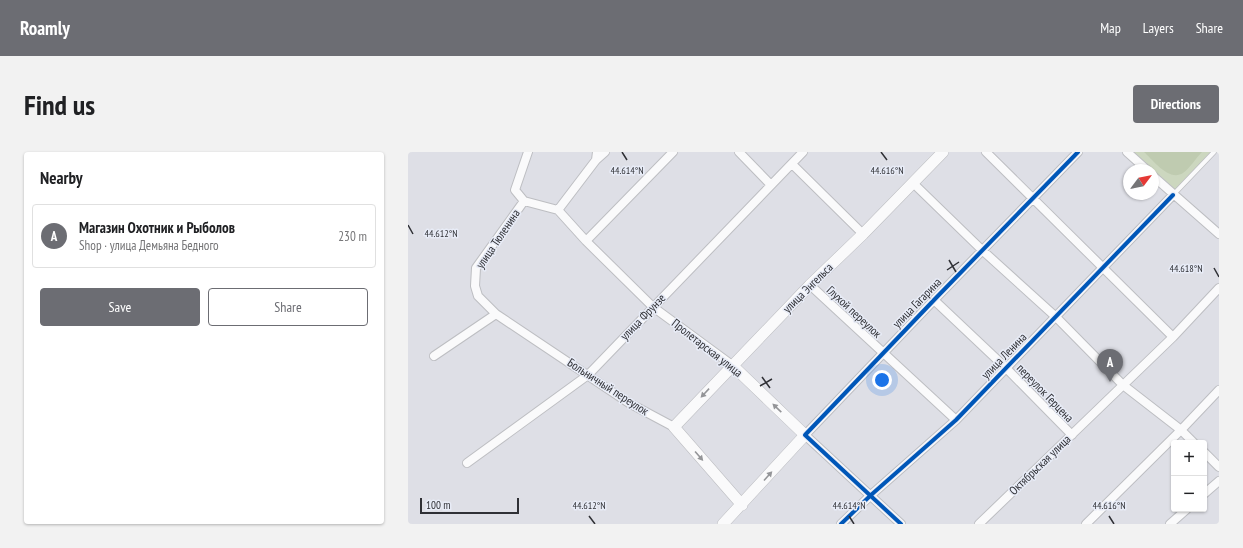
<!DOCTYPE html>
<meta charset="utf-8">
<style>
:root{--surface:#fff;--page:#f2f2f2;--text:#202124;--muted:#757577;--line:#e0e0e0;--accent:#6c6d73}
body{margin:0;font-family:"PT Sans Narrow",sans-serif;background:var(--page);color:var(--text)}
.controls{position:absolute;right:12px;bottom:12px;display:grid;overflow:hidden;border-radius:4px;box-shadow:0 1px 3px #0004}
.controls button{width:36px;height:36px;display:grid;place-items:center;padding:0;border:0;border-bottom:1px solid var(--line);background:var(--surface);color:var(--text);font:20px sans-serif}
.compass{position:absolute;left:715px;top:12px;width:36px;height:36px;border-radius:50%;background:var(--surface);box-shadow:0 1px 3px #0004;rotate:58deg}
.scale{position:absolute;left:12px;bottom:10px;width:99px;box-sizing:border-box;padding-left:4px;border:2px solid #2f3035;border-top:0;font-size:11px;line-height:14px;white-space:nowrap;color:#2f3035;-webkit-text-stroke:3px #e8ecf7;paint-order:stroke}
.you{position:absolute;left:474px;top:228px;width:14px;height:14px;margin:-10px;border:3px solid #fff;border-radius:50%;background:#1a73e8;box-shadow:0 0 0 6px #1a73e833}
.badge{display:grid;place-items:center;width:26px;height:26px;border-radius:50%;background:var(--accent);color:#fff;font-size:13px;font-weight:700}
.pin{position:absolute;translate:-50% -33px;filter:drop-shadow(0 1px 2px #0008)}
.pin::after{content:'';position:absolute;top:21px;width:14px;height:12px;background:inherit;clip-path:polygon(0 0,100% 0,50% 100%)}
.list{margin:0;padding:0;list-style:none}
h2{display:flex;justify-content:space-between;align-items:center;height:52px;margin:0;padding:0 16px;font-size:17px}
h2 small{font-size:13px;font-weight:400;color:var(--muted)}
.list li{display:grid;grid-template-columns:26px 1fr auto;gap:12px;align-items:center;box-sizing:border-box;height:64px;margin:0 8px 8px;padding:0 8px;border:1px solid var(--line);border-radius:4px}
.list b{display:block;font-size:15px;white-space:nowrap}
.list p{margin:0;font-size:13px;white-space:nowrap;color:var(--muted)}
.list em{font-size:13px;font-style:normal;color:var(--muted)}
.actions{display:flex;gap:8px;padding:12px 16px}
.actions a{flex:1;padding:9px 0;border:1px solid var(--accent);border-radius:4px;text-align:center;font-size:14px;color:var(--accent)}
.actions .main{background:var(--accent);color:#fff}
.map{position:relative;flex:none;width:811px;height:372px;overflow:hidden;border-radius:4px}
header{display:flex;align-items:center;gap:24px;box-sizing:border-box;height:56px;padding:0 20px;background:var(--accent);color:#fff}
header strong{font-size:19px}
nav{display:flex;gap:22px;margin-inline-start:auto;font-size:14px}
.intro{display:flex;align-items:center;justify-content:space-between;box-sizing:border-box;height:96px;padding:0 24px}
h1{margin:0;font-size:28px}
.button{padding:10px 18px;border-radius:4px;background:var(--accent);color:#fff;font-size:14px;font-weight:700}
main{display:flex;gap:24px;padding:0 24px}
aside{flex:1;background:var(--surface);border-radius:4px;box-shadow:0 1px 3px #0004}
.map>svg:first-child{display:block}
.green{fill:#ccd7bf}
.forest{fill:#bfcbb0}
.lines{fill:none;stroke-linecap:round;stroke-linejoin:round}
.lane-casing{stroke:#bdbec2;stroke-width:5.5}
.street-casing{stroke:#bdbec2;stroke-width:10}
.secondary-casing{stroke:#bdbec2;stroke-width:12}
.lane{stroke:#fafafb;stroke-width:4}
.street{stroke:#fafafb;stroke-width:8}
.secondary{stroke:#fafafb;stroke-width:11}
.cycleway-casing{stroke:#e8ecf7;stroke-width:6}
.cycleway{stroke:#0057b8;stroke-width:4}
.oneway{fill:#949598}
.ticks{fill:none;stroke:#2f3035;stroke-width:1.5}
.labels{text-anchor:middle;stroke-width:3;stroke-linejoin:round;paint-order:stroke}
.street-label{font-size:12px;fill:#2f3035;stroke:#e8ecf7}
.ticks-label{font-size:10px;text-anchor:middle;fill:#2f3035;stroke:#e8ecf7;stroke-width:3;stroke-linejoin:round;paint-order:stroke}
</style>
<header>
<strong>Roamly</strong>
<nav><a>Map</a><a>Layers</a><a>Share</a></nav>
</header>
<div class="intro"><h1>Find us</h1><a class="button">Directions</a></div>
<main>
<aside>
<h2>Nearby<small></small></h2>
<ul class="list">
<li><span class="badge">A</span><div><b>Магазин Охотник и Рыболов</b><p>Shop · улица Демьяна Бедного</p></div><em>230 m</em></li>
</ul>
<div class="actions"><a class="main">Save</a><a>Share</a></div>
</aside>
<div class="map">
<svg width="811" height="372" viewBox="0 0 811 372">
<rect width="100%" height="100%" fill="#dedfe6"/>
<!-- green -->
<path class="green" d="M720 0H806L765 43 745 24V18H739Z"/>
<!-- forest -->
<path class="forest" d="M736 0H794C788 6 782 16 775 21 761 30 745 8 736 0Z"/>
<g class="lines">
<defs>
<path id="lane" d="M765 43 806 0"/>
<path id="street" d="M120 0 107 38 116 49 68 116 67 134 70 144 88 162 221 251 266 275
M331 0 363 33
M578 0 765 185
M719 0 739 18
M188 8 197 0
M384 12 455 82
M745 24 811 82
M505 31 574 98 648 165 715 233 773 278 786 291
M116 49 150 58 178 89 245 155 324 213
M150 58 188 8 189 0
M178 89 265 0
M402 133 548 268
M526 148 598 216 664 283
M26 204 88 162
M796 300 811 315
M59 311 180 223 395 0
M796 342 811 329
M433 372 463 343 548 268 765 43
M493 372 397 283 526 148 670 0
M571 372 765 185 811 136
M678 372 773 278 811 238
M762 372 779 357"/>
<path id="secondary" d="M334 353 266 275 402 133 455 82 535 0
M315 372 397 283 324 213"/>
</defs>
<!-- lane casing -->
<use href="#lane" class="lane-casing"/>
<!-- street casing -->
<use href="#street" class="street-casing"/>
<!-- secondary casing -->
<use href="#secondary" class="secondary-casing"/>
<!-- lane -->
<use href="#lane" class="lane"/>
<!-- street -->
<use href="#street" class="street"/>
<!-- secondary -->
<use href="#secondary" class="secondary"/>
<defs>
<path id="cycleway" d="M433 372 463 343 548 268 765 43
M493 372 397 283 526 148 670 0"/>
</defs>
<!-- cycleway casing -->
<use href="#cycleway" class="cycleway-casing"/>
<!-- cycleway -->
<use href="#cycleway" class="cycleway"/>
</g>
<!-- one-way arrows -->
<defs><path id="oneway-solid" d="M-6-.8H1V-3.2L6.5 0L1 3.2V.8H-6Z"/></defs>
<g class="oneway">
<use href="#oneway-solid" transform="translate(297 241) rotate(133)"/>
<use href="#oneway-solid" transform="translate(369 256) rotate(-136)"/>
<use href="#oneway-solid" transform="translate(291 304) rotate(49)"/>
<use href="#oneway-solid" transform="translate(360 324) rotate(-48)"/>
</g>
<!-- ticks -->
<path class="ticks" d="M214 0 219 8M473 0 479 8M0 73 5 82M541 108 548 120M806 116 811 125M539 118 551 110M354 225 362 236M352 234 364 227M181 364 187 372M441 364 446 372M701 364 706 372"/>
<g class="labels">
<!-- street labels -->
<g class="street-label">
<text transform="translate(90 87) rotate(-56)" y="4">улица Тюленина</text>
<text transform="translate(400 136) rotate(-45)" y="4">улица Энгельса</text>
<text transform="translate(509 151) rotate(-46)" y="4">улица Гагарина</text>
<text transform="translate(446 160) rotate(43)" y="4">Глухой переулок</text>
<text transform="translate(235 165) rotate(-46)" y="4">улица Фрунзе</text>
<text transform="translate(299 196) rotate(38)" y="4">Пролетарская улица</text>
<text transform="translate(596 204) rotate(-46)" y="4">улица Ленина</text>
<text transform="translate(200 235) rotate(33)" y="4">Больничный переулок</text>
<text transform="translate(637 241) rotate(46)" y="4">переулок Герцена</text>
<text transform="translate(632 313) rotate(-44)" y="4">Октябрьская улица</text>
</g>
</g>
<g class="ticks-label">
<text x="219" y="22">44.614°N</text>
<text x="479" y="22">44.616°N</text>
<text x="33" y="85">44.612°N</text>
<text x="778" y="120">44.618°N</text>
<text x="181" y="357">44.612°N</text>
<text x="441" y="357">44.614°N</text>
<text x="701" y="357">44.616°N</text>
</g>
</svg>
<div class="controls">
<button>+</button>
<button>−</button>
</div>
<svg class="compass" viewBox="-18 -18 36 36"><path d="M0-13l5 13h-10z" fill="#e53935"/><path d="M0 13l5-13h-10z" fill="#757577"/></svg>
<div class="scale">100 m</div>
<div class="you"></div>
<div class="pin badge" style="left:702px;top:230px">A</div>
</div>
</main>
